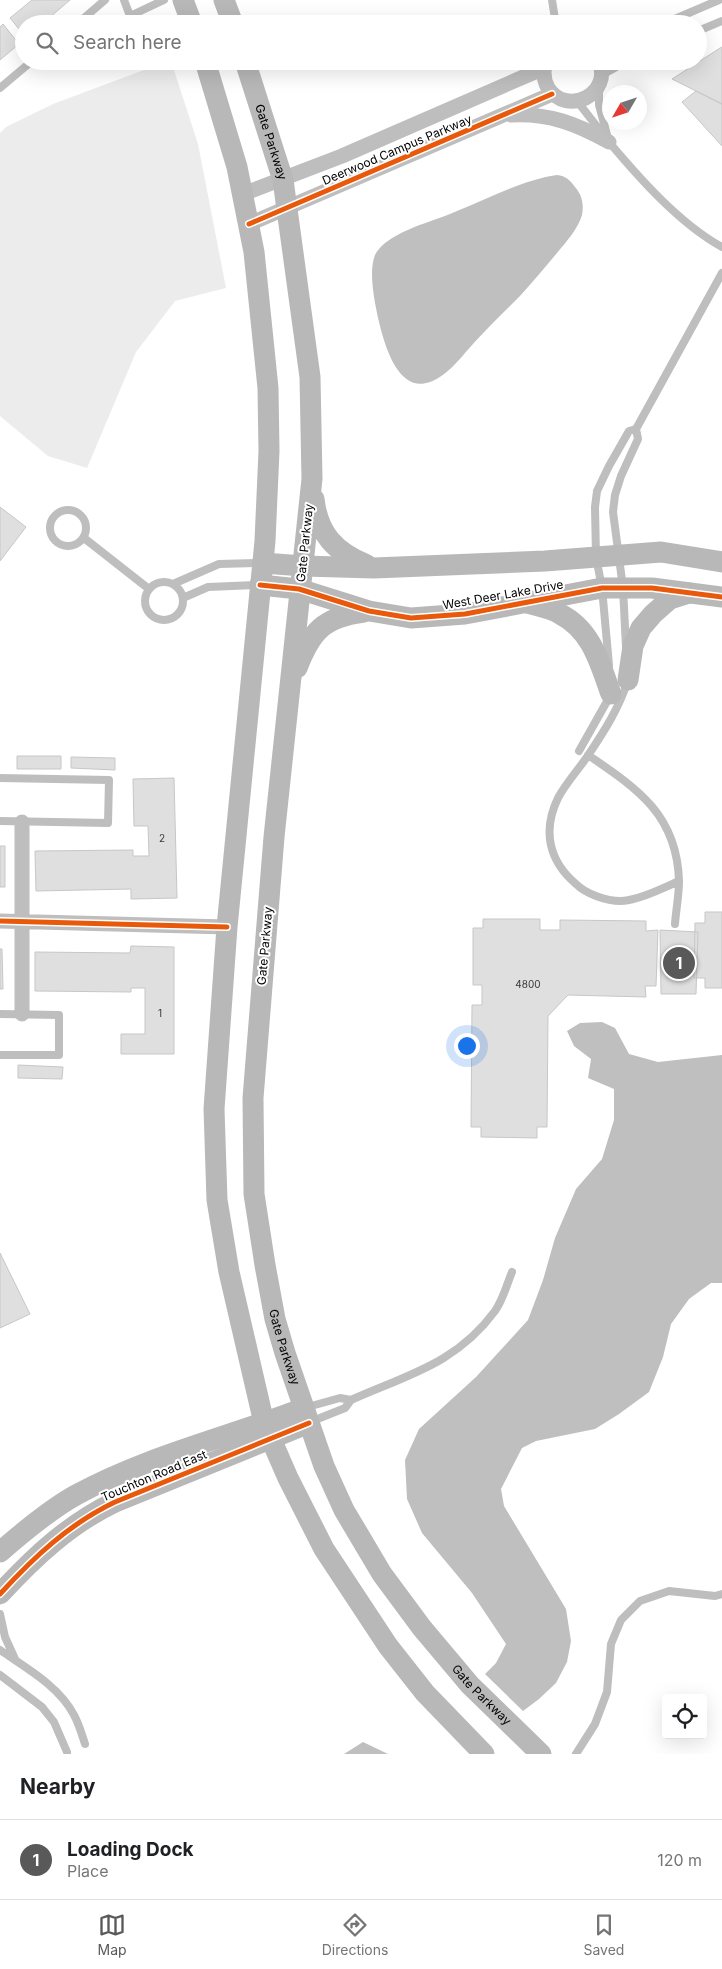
<!DOCTYPE html>
<style>
:root{--surface:#fff;--page:#f6f6f6;--text:#202124;--muted:#757577;--line:#e0e0e0;--accent:#595959}
body{margin:0;font-family:Inter,sans-serif;background:var(--page);color:var(--text)}
.controls{position:absolute;right:15px;bottom:15px;display:grid;overflow:hidden;border-radius:5px;box-shadow:0 5px 20px #0002}
.controls button{width:45px;height:45px;display:grid;place-items:center;padding:0;border:0;border-bottom:1px solid var(--line);background:var(--surface);color:var(--text);font:25px sans-serif}
.compass{position:absolute;left:602px;top:85px;width:45px;height:45px;border-radius:50%;background:var(--surface);box-shadow:0 5px 20px #0002;rotate:231deg}
.you{position:absolute;left:466px;top:1045px;width:18px;height:18px;margin:-12px;border:4px solid #fff;border-radius:50%;background:#1a73e8;box-shadow:0 0 0 8px #1a73e833}
.badge{display:grid;place-items:center;width:32px;height:32px;border-radius:50%;background:var(--accent);color:#fff;font-size:16px;font-weight:700}
.pin{position:absolute;translate:-50% -50%;border:2px solid #fff;box-shadow:0 1px 5px #0006}
.list{margin:0;padding:0;list-style:none}
h2{display:flex;justify-content:space-between;align-items:center;height:65px;margin:0;padding:0 20px;font-size:21px}
h2 small{font-size:16px;font-weight:400;color:var(--muted)}
.list li{display:grid;grid-template-columns:32px 1fr auto;gap:15px;align-items:center;box-sizing:border-box;height:80px;padding:0 20px;border-top:1px solid var(--line)}
.list b{display:block;font-size:19px;white-space:nowrap}
.list p{margin:0;font-size:16px;white-space:nowrap;color:var(--muted)}
.list em{font-size:16px;font-style:normal;color:var(--muted)}
.icon{flex:none;width:28px;height:28px;fill:none;stroke:currentColor;stroke-width:2;stroke-linecap:round;stroke-linejoin:round}
.map{position:relative;flex:none;width:722px;height:1754px;overflow:hidden}
.search{position:absolute;background:var(--surface);box-shadow:0 5px 20px #0002;left:15px;right:15px;top:15px;height:55px;display:flex;align-items:center;gap:12px;box-sizing:border-box;padding:0 18px;border-radius:28px;color:var(--muted);font-size:19px}
.sheet{height:145px;background:var(--surface)}
nav{display:flex;justify-content:space-around;align-items:center;box-sizing:border-box;height:70px;border-top:1px solid var(--line);background:var(--surface);font-size:14px;color:var(--muted)}
nav a{display:grid;justify-items:center;gap:2px}
nav .on{color:var(--accent)}
.map>svg:first-child{display:block}
.green{fill:#ececec}
.water{fill:#bfbfbf}
.building{fill:#dfdfdf;stroke:#c7c7c7}
.lines{fill:none;stroke-linecap:round;stroke-linejoin:round}
.lane{stroke:#bebebe;stroke-width:8}
.street{stroke:#bebebe;stroke-width:15}
.secondary{stroke:#b8b8b8;stroke-width:21}
.cycleway-casing{stroke:#fff;stroke-width:8}
.cycleway{stroke:#e8590c;stroke-width:5}
.labels{text-anchor:middle;stroke-width:4;stroke-linejoin:round;paint-order:stroke}
.number-label{font-size:10px;fill:#383838}
.street-label{font-size:12px;fill:#000;stroke:#fff}
</style>
<div class="map">
<svg width="722" height="1754" viewBox="0 0 722 1754">
<rect width="100%" height="100%" fill="#fff"/>
<!-- green -->
<path class="green" d="M168 61H171L198 144 226 288 175 301 136 352 87 468 48 456 0 416V133L6 127 53 104Z"/>
<!-- water -->
<path class="water" d="M557 175C566 176 570 180 575 187 582 195 584 204 582 215 578 229 566 242 557 253 545 267 533 282 520 296 501 315 483 332 465 353 418 410 393 381 379 322 375 304 368 272 375 255 379 247 387 241 394 237 414 225 437 220 457 211 490 198 522 180 557 175Z
M602 1022 615 1028 629 1054 658 1062 722 1055V1283H711L689 1299 671 1324 663 1357 649 1392 619 1414 595 1429 536 1441 522 1448 501 1489 504 1506 566 1609 571 1641 567 1662 556 1683 539 1699 523 1711 485 1674 496 1663 506 1644 472 1593 422 1533 407 1499 405 1460 419 1429 476 1377 528 1320 543 1280 555 1238 576 1189 602 1159 614 1120V1089L588 1078 591 1059 574 1046 567 1031 580 1023Z
M363 1742 388 1754H344Z"/>
<!-- building -->
<path class="building" d="M32 0H70L42 24H24V35L10 18Z
M3 24 19 44 0 60V27Z
M722 47V104L672 79 720 48Z
M696 91 722 104V146L682 102Z
M0 507 26 527 0 561Z
M17 756H61V769H17Z
M71 757 115 758V770L71 768Z
M174 778 177 898 131 899V889L36 891 35 851 133 850V856H149L148 826H134L133 779Z
M0 846H5V887H0Z
M705 912H722V988H705V978H694L695 923H705Z
M483 919H540V930H560V920L646 921V931L658 930 656 986H645L646 997 568 995 548 1016 547 1127H537V1138L481 1137V1127H471L472 1005H482V985H473V928H483Z
M660 930 698 932 696 994H661Z
M131 946 174 947V1054H121V1034H145V988H131V992L35 991V952L130 953Z
M0 949H2L3 989H0Z
M18 1065 63 1067 62 1079 18 1078Z
M0 1253 30 1314 0 1328Z"/>
<g class="lines">
<!-- lane -->
<path class="lane" d="M124 0 130 16 164 0
M552 0 555 19
M77 24 105 0
M663 24 719 0
M698 31 722 21
M602 75 627 61
M0 88 32 61
M577 101 609 142 599 105V88
M609 142C640 179 680 224 722 247
M636 429 722 273
M50 528a18 18 0 1 1 36 0a18 18 0 1 1-36 0Z
M84 538 149 589
M145 601a19 19 0 1 1 38 0a19 19 0 1 1-38 0Z
M173 584 219 564 261 563
M183 598 208 587 258 585
M609 665 602 588 596 557 595 507 597 491 609 466 629 431 636 429 638 439 621 476 615 495 613 512 623 588 626 647
M628 680C619 708 605 730 589 754 579 769 566 783 558 798 542 831 549 861 576 884 586 894 606 901 621 901 639 900 663 888 679 881
M579 751 610 696
M588 755C638 789 677 815 679 881 679 895 676 910 675 924
M0 778 109 780 108 823 0 821
M0 1014 59 1015V1055H0
M304 1408 340 1398 351 1400
M310 1422 345 1408 351 1400C407 1375 456 1364 495 1311 503 1300 507 1284 512 1272
M0 1614 5 1637 15 1659
M0 1650C26 1668 59 1686 74 1715 79 1724 82 1735 85 1744
M0 1675 42 1707 54 1722 67 1752
M576 1754 595 1724 607 1692 611 1644 621 1620 640 1601 669 1591 715 1596 722 1594"/>
<!-- street -->
<path class="street" d="M546 61C543 70 543 79 548 88 567 117 613 94 599 61
M511 115C549 113 577 124 609 142
M243 194 342 156 544 68
M249 224 552 94
M0 921 227 927
M22 1014V822"/>
<!-- secondary -->
<g class="secondary">
<path d="M183 0 192 24"/>
<path d="M224 0 233 24"/>
<path d="M205 61 237 167 254 252 268 388 269 451 265 541 227 927 214 1109 217 1200 229 1272 264 1423 288 1478 324 1549 388 1646 425 1693 484 1754"/>
<path id="s1" d="M245 61 283 180 310 377 312 479 274 837 253 1098 254 1194 265 1265 275 1319 285 1353 324 1466 344 1510 382 1574 422 1628 470 1685 541 1754"/>
<path d="M314 499C318 534 335 552 367 565"/>
<path d="M263 563 303 566 374 568 545 561 661 552 722 562"/>
<path d="M260 585 299 589 369 611 411 618 465 614 602 588H652L722 597"/>
<path d="M527 603C537 606 551 608 560 614 592 630 600 664 611 694"/>
<path d="M297 668C311 631 324 617 364 612"/>
<path d="M628 680 633 646 641 628 653 614 670 599 689 593"/>
<path d="M0 1552C23 1532 49 1510 76 1495 147 1456 229 1437 304 1408"/>
<path d="M0 1594C34 1557 69 1524 115 1502L309 1423"/>
</g>
<defs>
<path id="cycleway" d="M249 224 552 94
M260 585 299 589 369 611 411 618 465 614 602 588H652L722 597
M0 921 227 927
M0 1594C34 1557 69 1524 115 1502L309 1423"/>
</defs>
<!-- cycleway casing -->
<use href="#cycleway" class="cycleway-casing"/>
<!-- cycleway -->
<use href="#cycleway" class="cycleway"/>
</g>
<g class="labels">
<!-- number labels -->
<g class="number-label">
<text x="162" y="842">2</text>
<text x="528" y="988">4800</text>
<text x="160" y="1017">1</text>
</g>
<!-- street labels -->
<g class="street-label">
<text dy="4" stroke="none"><textPath href="#s1" startOffset="85">Gate Parkway</textPath></text>
<text transform="translate(397 150) rotate(-23)" y="4">Deerwood Campus Parkway</text>
<text transform="translate(305 543) rotate(-84)" y="4">Gate Parkway</text>
<text transform="translate(503 595) rotate(-10)" y="4">West Deer Lake Drive</text>
<text transform="translate(265 946) rotate(-85)" y="4">Gate Parkway</text>
<text dy="4" stroke="none"><textPath href="#s1" startOffset="1300">Gate Parkway</textPath></text>
<text transform="translate(154 1476) rotate(-23)" y="4">Touchton Road East</text>
<text dy="4" stroke="none"><textPath href="#s1" startOffset="1705">Gate Parkway</textPath></text>
</g>
</g>
</svg>
<div class="controls">
<button><svg class="icon" aria-label="locate" viewBox="0 0 24 24"><circle cx="12" cy="12" r="6"/><path d="M12 2v4M12 18v4M2 12h4M18 12h4"/></svg></button>
</div>
<svg class="compass" viewBox="-18 -18 36 36"><path d="M0-13l5 13h-10z" fill="#e53935"/><path d="M0 13l5-13h-10z" fill="#757577"/></svg>
<div class="you"></div>
<div class="pin badge" style="left:679px;top:963px">1</div>
<div class="search"><svg class="icon" aria-label="search" viewBox="0 0 24 24"><circle cx="10" cy="10" r="6"/><path d="M15 15l6 6"/></svg>Search here</div>
</div>
<section class="sheet">
<h2>Nearby<small></small></h2>
<ul class="list">
<li><span class="badge">1</span><div><b>Loading Dock</b><p>Place</p></div><em>120 m</em></li>
</ul>
</section>
<nav>
<a class="on"><svg class="icon" aria-label="map" viewBox="0 0 24 24"><path d="M3 6l6-2 6 2 6-2v14l-6 2-6-2-6 2zM9 4v14M15 6v14"/></svg>Map</a>
<a><svg class="icon" aria-label="directions" viewBox="0 0 24 24"><path d="M12 3l9 9-9 9-9-9zM9 14v-3h6M13 9l2 2-2 2"/></svg>Directions</a>
<a><svg class="icon" aria-label="saved" viewBox="0 0 24 24"><path d="M7 4h10v16l-5-4-5 4z"/></svg>Saved</a>
</nav>
